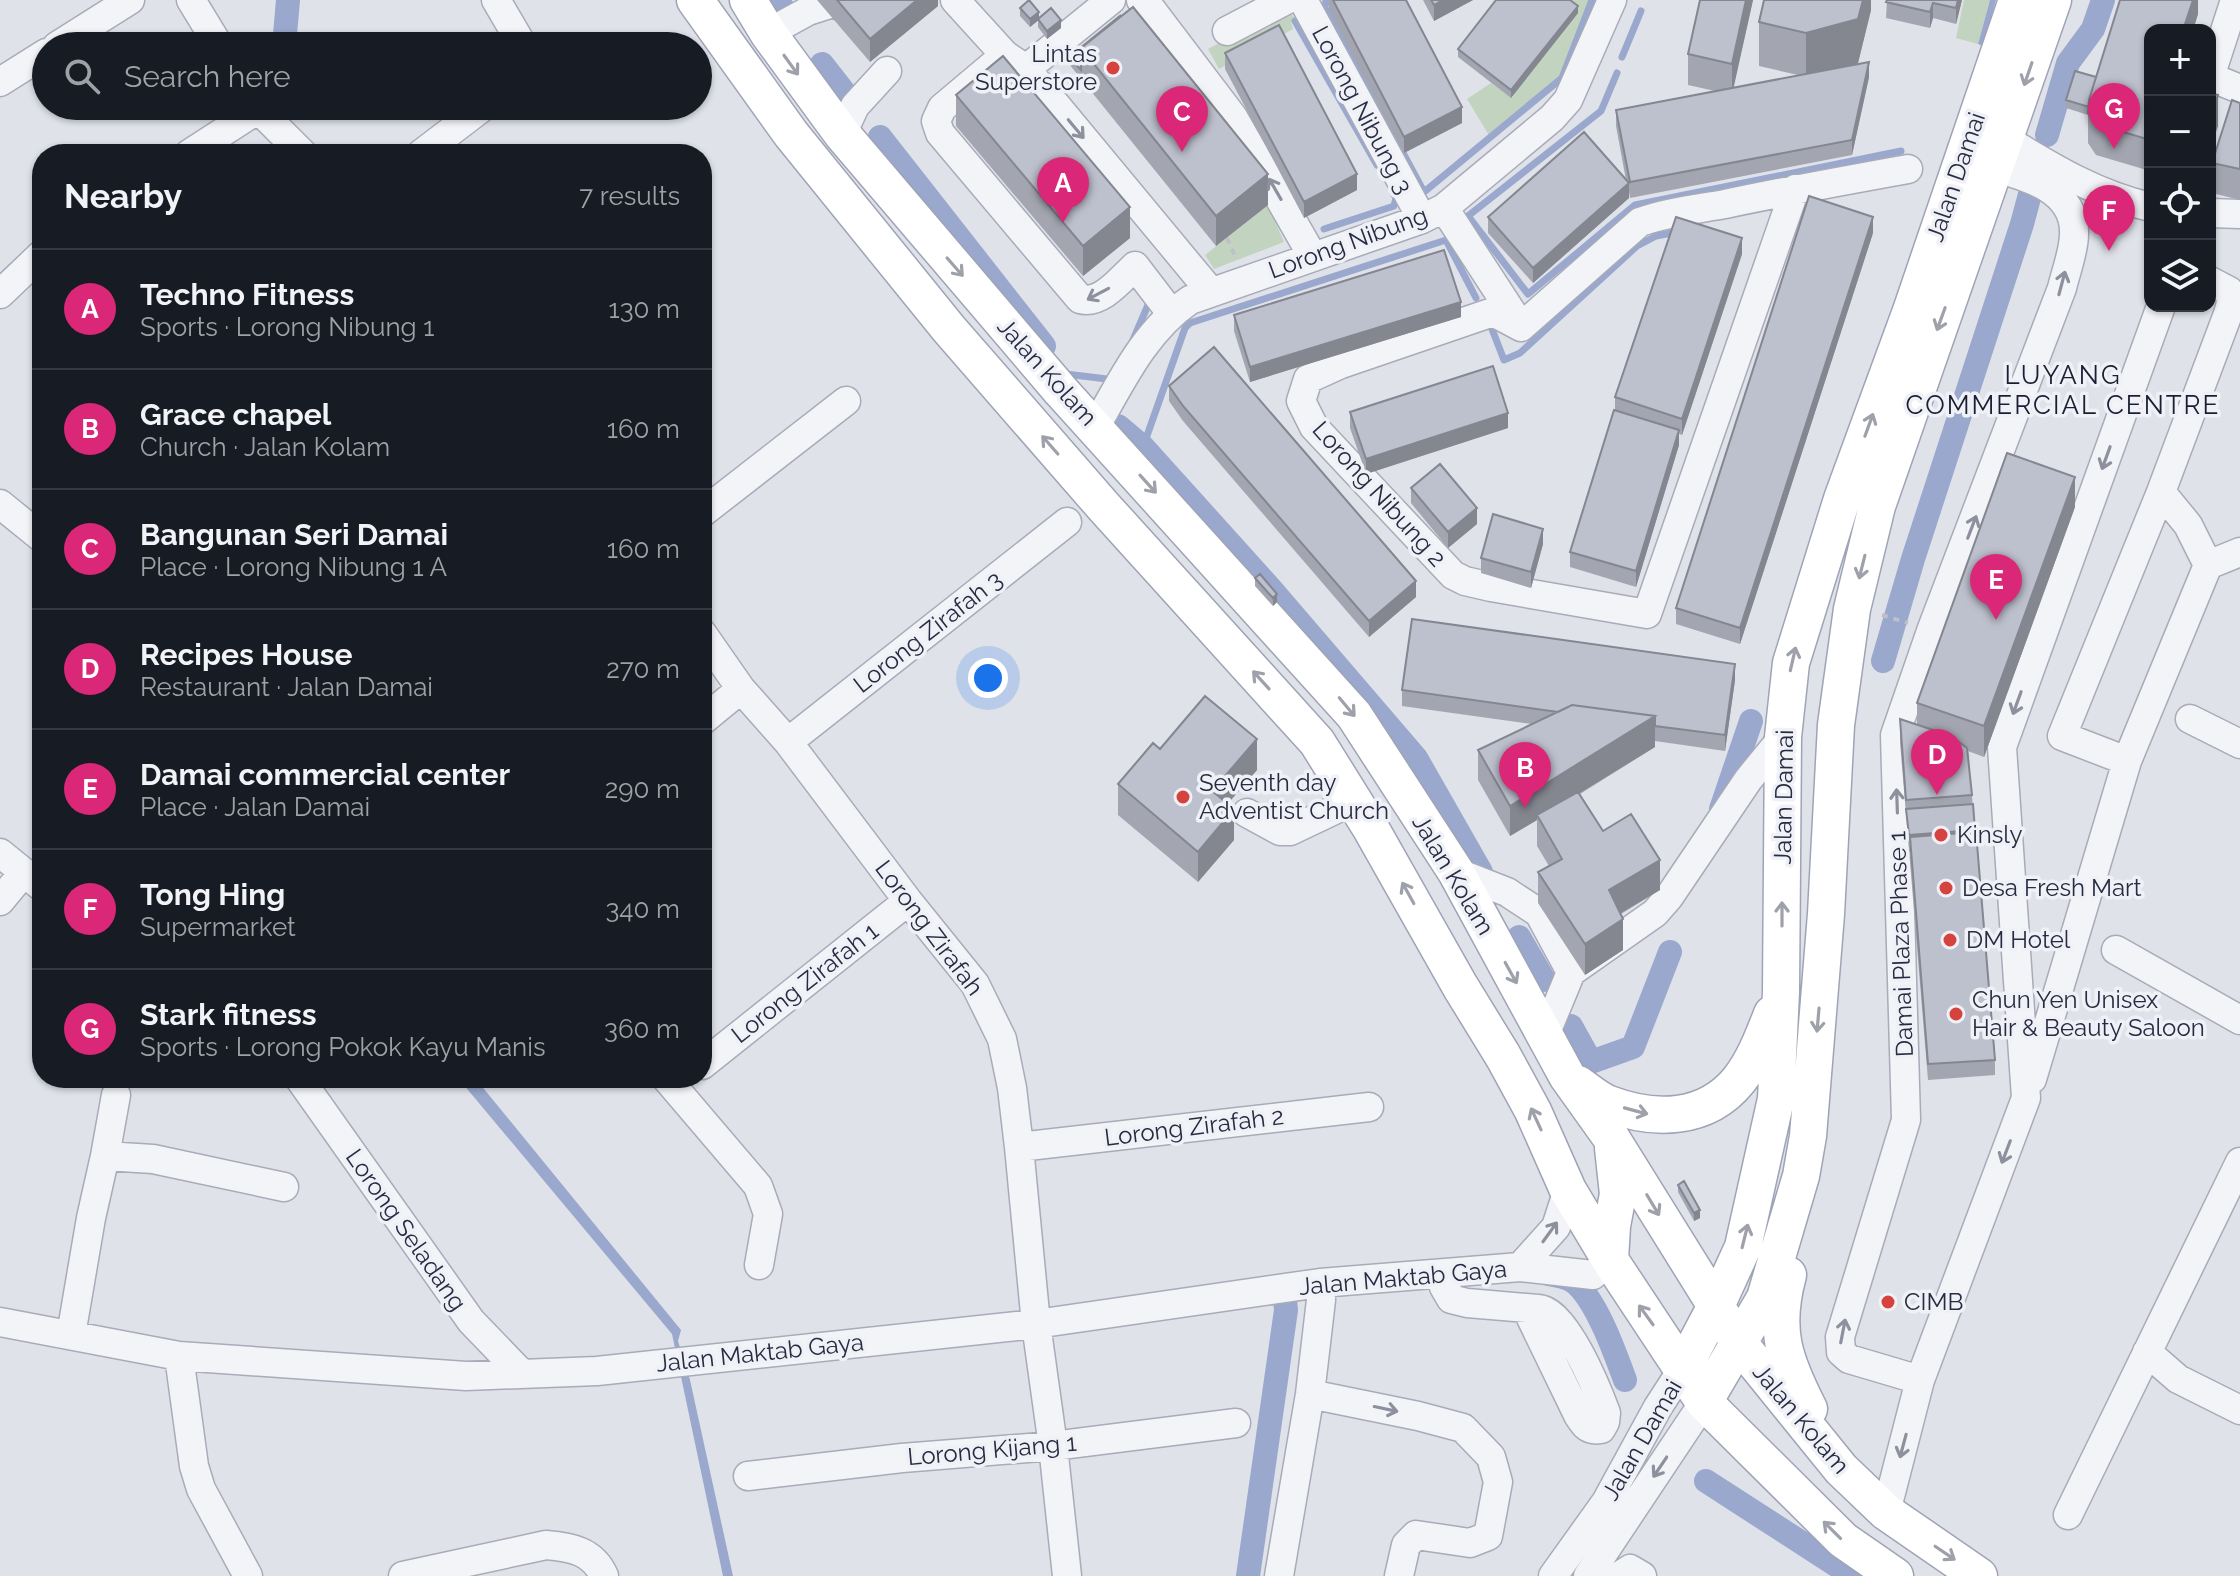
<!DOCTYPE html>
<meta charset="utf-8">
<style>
:root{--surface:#171b24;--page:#20242c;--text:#f1f3f6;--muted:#9ea1a6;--line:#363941;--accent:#db2777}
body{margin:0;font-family:Raleway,sans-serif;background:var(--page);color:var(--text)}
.controls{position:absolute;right:24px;top:24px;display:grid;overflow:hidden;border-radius:16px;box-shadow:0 2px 6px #0004}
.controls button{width:72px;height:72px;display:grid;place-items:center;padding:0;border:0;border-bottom:2px solid var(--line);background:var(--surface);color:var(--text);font:40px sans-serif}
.you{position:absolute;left:988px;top:678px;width:28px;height:28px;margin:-20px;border:6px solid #fff;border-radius:50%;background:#1a73e8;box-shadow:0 0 0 12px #1a73e833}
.badge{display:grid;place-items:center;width:52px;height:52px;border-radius:50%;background:var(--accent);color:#fff;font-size:26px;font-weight:700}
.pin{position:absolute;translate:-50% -66px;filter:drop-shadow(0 2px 4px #0008)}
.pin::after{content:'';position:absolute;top:42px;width:28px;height:24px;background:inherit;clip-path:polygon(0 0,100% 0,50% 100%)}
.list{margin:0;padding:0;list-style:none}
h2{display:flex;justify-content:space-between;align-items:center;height:104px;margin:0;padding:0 32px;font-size:34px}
h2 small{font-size:26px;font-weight:400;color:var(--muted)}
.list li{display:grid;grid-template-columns:52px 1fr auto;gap:24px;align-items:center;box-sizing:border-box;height:120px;padding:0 32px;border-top:2px solid var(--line)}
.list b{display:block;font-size:30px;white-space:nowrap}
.list p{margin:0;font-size:26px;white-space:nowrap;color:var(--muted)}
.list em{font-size:26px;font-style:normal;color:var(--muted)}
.icon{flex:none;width:44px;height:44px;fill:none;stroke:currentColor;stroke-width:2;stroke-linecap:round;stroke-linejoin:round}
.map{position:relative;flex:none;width:2240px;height:1576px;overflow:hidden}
.search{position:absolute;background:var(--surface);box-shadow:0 2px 6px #0004;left:32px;top:32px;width:680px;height:88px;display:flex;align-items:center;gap:20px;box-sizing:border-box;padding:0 28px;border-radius:44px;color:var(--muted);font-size:30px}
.panel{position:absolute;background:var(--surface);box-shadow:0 2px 6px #0004;left:32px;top:144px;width:680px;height:944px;border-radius:32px}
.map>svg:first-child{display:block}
.green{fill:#c2d4c0}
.water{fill:#99a8cc}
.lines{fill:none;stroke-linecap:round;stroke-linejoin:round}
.stream{stroke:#99a8cc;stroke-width:7}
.canal{stroke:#99a8cc;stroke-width:24}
.minor-casing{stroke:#a8abb8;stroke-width:31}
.major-casing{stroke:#9ea4b6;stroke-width:39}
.path{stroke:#bec0c9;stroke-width:4;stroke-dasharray:6 6;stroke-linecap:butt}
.minor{stroke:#f3f4f8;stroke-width:28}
.major{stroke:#fff;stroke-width:36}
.wall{fill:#a3a5b0}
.shaded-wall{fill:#848690}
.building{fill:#bdc0cd;stroke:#848690;stroke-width:2}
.oneway{stroke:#9ea0aa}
.oneway2{stroke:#8d909d}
.poi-dot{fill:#d6423d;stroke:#f0f1f7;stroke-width:3}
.labels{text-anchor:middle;stroke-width:7;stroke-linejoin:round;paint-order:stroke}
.poi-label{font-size:24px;fill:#272c42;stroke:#f0f1f7;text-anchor:start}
.street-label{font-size:24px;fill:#272c42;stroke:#f0f1f7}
.neighbourhood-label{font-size:26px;letter-spacing:2px;fill:#1a1e33;stroke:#f0f1f7}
</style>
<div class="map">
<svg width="2240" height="1576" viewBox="0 0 2240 1576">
<rect width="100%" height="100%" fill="#e0e2ea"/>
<!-- green -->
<path class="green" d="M1560 0H1592L1562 78 1490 137 1467 99 1491 83 1512 98Z
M1964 0H1990L1978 44 1956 38Z
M1285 8 1296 19 1291 22 1293 29 1219 69 1208 49Z
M1268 205 1284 242 1214 269 1205 255Z"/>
<!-- water -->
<path class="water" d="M1990 0H1996L1983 46 1978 44Z
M458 1078H475L681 1330 678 1341 690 1380 733 1576H723L672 1334Z"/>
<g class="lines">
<!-- stream -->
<path class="stream" d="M1326 0 1325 8 1424 192 1562 78 1592 0
M1295 21 1377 165
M1622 57 1641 11
M1617 73 1601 111 1468 216 1528 294 1635 205 1901 151
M1324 229 1394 206 1396 198 1393 193
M1490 324 1504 360 1520 353 1637 246 1656 236 1677 232
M1133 340 1148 305
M1066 374 1115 380
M1143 447 1185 328 1190 323 1446 240 1476 298"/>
<!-- canal -->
<path class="canal" d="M777 0 786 13
M284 46 288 0
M822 64 851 101
M2047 135 2068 63 2093 29 2103 0
M880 137 1044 346
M1118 426 1143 447 1271 589 1416 758 1481 872
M1883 661 1913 559 2022 224 2033 183
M1721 809 1751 721
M1519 937 1544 980
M1571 1026 1591 1062 1633 1047 1670 952
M1549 1274C1556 1275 1567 1277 1574 1282 1596 1299 1615 1353 1625 1380
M1706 1481 1853 1576
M1248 1576 1286 1310 1285 1300"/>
<defs>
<path id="minor" d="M191 0 219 46
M496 0 523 46
M955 0 1005 55 1026 69 1211 292
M1141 0 1151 9 1233 117 1313 257
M1303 0 1422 219
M1227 31 1286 0
M768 33 808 11 833 3 858 13
M57 46 130 0
M1005 55 942 108 936 121 940 133 1080 299C1101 305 1121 279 1135 266L1171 313
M1026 69 1111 0
M2210 77 2235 0
M2210 77 2240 89
M0 82 46 53
M255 106 303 154
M842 134 855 106 887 71
M2005 139C2053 168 2095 194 2150 207
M189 154 257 110
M421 154 484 106
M1795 189 1647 614 1491 587 1465 581 1453 575 1314 427 1301 401 1308 379 1341 364 1493 312 1521 327 1640 222C1667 212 1697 209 1725 204 1786 191 1847 180 1908 169
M1444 208 1520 325
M2210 213 2240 214
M0 294 42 254
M1096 426C1122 380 1145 331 1190 300L1422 219 1444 208 1552 118 1568 100 1612 0
M0 504 42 538
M702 513 846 401
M2208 565 2240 552
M702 633 741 689 788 742 908 901 975 984 1002 1039 1012 1088 1019 1147 1036 1324 1053 1446 1067 1576
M2190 719 2240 744
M702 721 741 689
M788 742 1067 522
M2127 761 2062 736 2161 492 2228 314 2231 303 2229 291 2210 281
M1247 813 1280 831H1290L1353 801
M0 853 42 887
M1456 872 1507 892 1539 913 1555 903
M0 901 24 872
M1539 913 1571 972 1655 913 1669 897 1748 780 1783 737
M2116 950 2240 1020
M1545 1035 1571 972
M702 1065 908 901
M299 1078 471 1321 522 1374
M666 1078 758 1186 768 1214 759 1265
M2032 1079 2127 761 2208 565 2188 525 2161 492
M1019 1147 1369 1107
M105 1156 116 1095
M1520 1267 1556 1227 1568 1190
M1452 1273 1444 1287 1451 1299 1467 1303 1538 1309
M1538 1309C1565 1309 1597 1389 1606 1413L1605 1422 1601 1429C1588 1431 1585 1426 1578 1415L1531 1318Z
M0 1322 179 1356 466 1376 597 1371 1036 1324 1320 1283 1520 1267 1593 1275 1610 1260
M71 1335 91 1218 105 1156 153 1159 284 1187
M2147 1352 2178 1379 2240 1410
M179 1356 194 1466 201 1489 248 1576
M1920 1380 1849 1359 1841 1352 1840 1337 1906 1120 1895 735 1931 631 2062 288C2066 271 2074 251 2074 234 2076 191 2029 177 1996 168
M1310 1394 1418 1416 1463 1428 1491 1457 1498 1482 1488 1536 1470 1543 1416 1535 1406 1545 1399 1576
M748 1476 902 1458 1053 1446 1236 1423
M1886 1512 1920 1380 2026 1098 2002 747 2161 306
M2068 1515 2240 1162
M403 1576 546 1545C571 1547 593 1551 604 1576
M1279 1576 1310 1394 1321 1300 1320 1283
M1553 1576 1606 1502 1658 1407 1682 1370
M1588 1576 1704 1402
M1619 1576 1630 1569 1642 1576"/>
<path id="major" d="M695 0 791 134 949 329 1104 507 1317 742 1370 827 1460 986 1503 1056 1533 1111 1568 1190 1610 1260 1704 1402 1843 1540 1895 1576
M748 0 768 33 842 134 1061 391 1354 715 1456 872 1567 1076 1612 1139 1739 1343 1841 1469 1886 1512 1979 1576
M1578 1084C1588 1091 1598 1100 1609 1104 1654 1121 1706 1121 1739 1080 1754 1061 1763 1037 1772 1014
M1610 1260 1612 1226 1618 1194 1613 1148
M1788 1275C1773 1330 1784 1360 1809 1409
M1682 1370 1717 1304 1743 1247 1776 1099 1781 992 1783 737 1791 663 1842 499 1911 311 2017 0
M1704 1402 1765 1298 1801 1176 1808 1136 1826 914 1836 725 1852 609 1877 506 2053 0"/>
</defs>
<!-- minor casing -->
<use href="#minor" class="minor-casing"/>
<!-- major casing -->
<use href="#major" class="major-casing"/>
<!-- path -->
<path class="path" d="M1227 238 1236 258
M1882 615 1908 623"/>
<!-- minor -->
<use href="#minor" class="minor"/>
<!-- major -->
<use href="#major" class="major"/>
</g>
<!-- wall -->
<path class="wall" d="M817 0H938V6L870 62Z
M1329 0H1406L1462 123 1404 153 1329 9Z
M1423 0H1473L1434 21Z
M1753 0 1733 88 1798 75 1759 66V22L1871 0V10L1858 63 1869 77 1852 155 1630 198 1629 192V198L1533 283 1488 233V217L1626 180 1616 126V110L1715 91 1688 85V54Z
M1887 0H1962L1956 24 1933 18 1930 28 1886 18Z
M2120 0H2198V14L2193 30H2150V171L2096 155 2088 143V115L2066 108V100L2075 71 2096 77Z
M1020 8 1039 18 1061 28 1047 39 1038 27V20L1030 27 1020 16Z
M1578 13 1511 98 1458 57V49Z
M1121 15 1268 205 1216 246 1069 64V57Z
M1225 53 1357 190 1304 218 1225 69Z
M956 95 1130 238 1083 276 956 126Z
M2240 103V200L2212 193V163Z
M1873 233 1740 644 1676 624V608Z
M1742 254 1682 435 1679 434V445L1636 587 1570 567V552L1615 410V397Z
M1234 315 1461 317 1250 382 1234 331Z
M1169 386 1416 597 1369 637 1183 421 1169 401Z
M1350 412 1508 428 1366 474 1350 428Z
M1411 488 1477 524 1448 548 1411 503Z
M2075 507 1984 757 1968 751 1995 1060V1075L1928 1080 1900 742V719L1917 725V703Z
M1543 544 1531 588 1481 573V558Z
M1255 578 1277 602 1273 606 1255 586Z
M1735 680 1725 751 1655 741V747L1580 794 1603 831 1660 890 1621 914 1623 950 1585 975 1538 903V872L1549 866 1537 846V820L1510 836 1478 780V750L1532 724 1402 706V690Z
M1160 749 1257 770 1227 804 1234 840 1198 882 1118 815V784Z
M1678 1185 1700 1218 1694 1221 1678 1192Z"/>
<!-- shaded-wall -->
<path class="shaded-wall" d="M917 0H938V6L870 62V39Z
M1443 0H1473L1434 21V5Z
M1746 0H1753L1732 95V64Z
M1863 0H1871V10L1858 63 1806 77V33Z
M1958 0H1962L1956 24V8Z
M2193 0H2198V14L2193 30H2183Z
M1933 3V18L1930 28V12Z
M1578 6V13L1511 98V90Z
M1039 12V20L1030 27V19Z
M1061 20V28L1047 39V31Z
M1869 62V77L1852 155V140Z
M2218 95V126L2210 150V120Z
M1462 107V123L1404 153V137Z
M1268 174V205L1216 246V216Z
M1357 174V190L1304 218V202Z
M1629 183V198L1533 283V268Z
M1130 207V238L1083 276V246Z
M1873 217V233L1740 644V628Z
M1742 238V254L1682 435V419Z
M1461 302V317L1250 382V367Z
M1508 413V428L1366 474V459Z
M1679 430V445L1636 587V571Z
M2075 477V507L1984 757V726Z
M1477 508V524L1448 548V532Z
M1543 529V544L1531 588V572Z
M1416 581V597L1369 637V621Z
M1277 594V602L1273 606V598Z
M1735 664V680L1725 751V735Z
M1655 716V747L1539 818 1537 815V820L1510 836V806Z
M1257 739V770L1212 822V791Z
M1234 809V840L1198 882V852Z
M1660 860V890L1609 920V890Z
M1623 919V950L1585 975V944Z
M1700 1210V1218L1694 1221V1213Z"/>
<!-- building -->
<path class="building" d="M837 0H917L870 39Z
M1029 0 1039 12 1030 19 1020 8Z
M1333 0H1406L1462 107 1404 137Z
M1431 0H1443L1434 5Z
M1496 0H1570L1578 6 1511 90 1458 49Z
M1700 0H1746L1732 64 1688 54Z
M1764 0H1863L1858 19 1806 33 1759 22Z
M1887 0H1958L1956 8 1933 3 1930 12 1886 2Z
M2120 0H2193L2183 30H2150V140L2096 124 2088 113 2089 100Z
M1133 7 1268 174 1216 216 1081 48Z
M1051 8 1061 20 1047 31 1038 19Z
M1121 15 1081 48V70L1069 57Z
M1279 25 1357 174 1304 202 1225 53Z
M1003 56 1130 207 1083 246 956 95Z
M1869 62 1852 140 1630 182 1616 110Z
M2075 71 2096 77 2089 100V107L2066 100Z
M2210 93 2218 95 2210 120Z
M2232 100 2240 103V169L2212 163Z
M1584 132 1629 183 1533 268 1488 217Z
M1809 196 1873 217 1740 628 1676 608Z
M1676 217 1742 238 1682 419 1615 397Z
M1444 250 1461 302 1250 367 1234 315Z
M1214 347 1416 581 1369 621 1183 406 1169 386Z
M1493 366 1508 413 1366 459 1350 412Z
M1614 410 1679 430 1636 571 1570 552Z
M2007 453 2075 477 1984 726 1917 703Z
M1440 464 1477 508 1448 532 1411 488Z
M1493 514 1543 529 1531 572 1481 558Z
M1260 574 1277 594 1273 598 1255 578Z
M1412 619 1735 664 1725 735 1655 726V716L1572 705 1558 712 1402 690Z
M1205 696 1257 739 1212 791 1234 809 1198 852 1118 784 1153 743 1160 749Z
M1572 705 1655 716 1510 806 1478 750Z
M1900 719 1951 736 1967 748 1972 795 1906 800Z
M1578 792 1603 831 1631 814 1660 860 1609 890 1623 919 1585 944 1538 872 1562 859 1537 815Z
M1973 804 1975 830 1909 835 1906 809Z
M1976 832 1995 1060 1928 1064 1910 837Z
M1684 1181 1700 1210 1694 1213 1678 1185Z"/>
<!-- one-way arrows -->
<defs><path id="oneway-shaft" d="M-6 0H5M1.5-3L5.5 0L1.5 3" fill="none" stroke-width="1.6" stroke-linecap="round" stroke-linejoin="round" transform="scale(2)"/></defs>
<g class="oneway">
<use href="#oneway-shaft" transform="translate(791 65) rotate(54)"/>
<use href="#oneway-shaft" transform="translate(2028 74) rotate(109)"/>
<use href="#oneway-shaft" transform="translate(955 267) rotate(49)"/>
<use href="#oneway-shaft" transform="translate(1941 319) rotate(110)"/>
<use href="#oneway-shaft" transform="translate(1869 425) rotate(-70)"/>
<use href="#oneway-shaft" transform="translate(1050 445) rotate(-131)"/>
<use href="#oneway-shaft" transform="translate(1148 484) rotate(48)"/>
<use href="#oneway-shaft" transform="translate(1862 567) rotate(104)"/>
<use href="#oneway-shaft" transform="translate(1793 659) rotate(-77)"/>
<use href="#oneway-shaft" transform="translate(1261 680) rotate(-132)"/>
<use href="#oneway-shaft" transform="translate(1347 707) rotate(50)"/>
<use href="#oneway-shaft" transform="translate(1408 893) rotate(-119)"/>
<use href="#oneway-shaft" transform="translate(1782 914) rotate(-90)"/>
<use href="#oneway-shaft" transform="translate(1511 973) rotate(61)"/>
<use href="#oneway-shaft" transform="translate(1818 1020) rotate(95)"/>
<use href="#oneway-shaft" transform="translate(1636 1111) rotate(15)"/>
<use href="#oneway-shaft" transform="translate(1536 1119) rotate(-115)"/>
<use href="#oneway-shaft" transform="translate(1653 1205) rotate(59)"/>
<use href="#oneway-shaft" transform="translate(1745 1236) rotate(-76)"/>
<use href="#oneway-shaft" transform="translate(1646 1315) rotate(-126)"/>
<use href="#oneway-shaft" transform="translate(1832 1530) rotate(-135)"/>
<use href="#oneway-shaft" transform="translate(1945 1553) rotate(34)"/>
</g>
<g class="oneway2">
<use href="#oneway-shaft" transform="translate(1076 129) rotate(50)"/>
<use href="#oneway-shaft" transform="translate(1275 189) rotate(-120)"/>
<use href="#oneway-shaft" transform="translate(2062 283) rotate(-75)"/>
<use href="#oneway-shaft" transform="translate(1098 294) rotate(152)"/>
<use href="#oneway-shaft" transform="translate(2106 458) rotate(110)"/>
<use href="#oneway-shaft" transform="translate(1972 527) rotate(-69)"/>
<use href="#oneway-shaft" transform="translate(2017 703) rotate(110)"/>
<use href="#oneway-shaft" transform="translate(1897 801) rotate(-92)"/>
<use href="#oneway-shaft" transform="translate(2006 1152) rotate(111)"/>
<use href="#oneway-shaft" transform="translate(1550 1232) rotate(-54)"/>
<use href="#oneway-shaft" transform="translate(1843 1331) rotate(-79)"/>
<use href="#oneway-shaft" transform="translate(1386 1409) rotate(12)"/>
<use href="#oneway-shaft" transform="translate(1903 1446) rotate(105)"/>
<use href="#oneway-shaft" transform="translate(1660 1467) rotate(124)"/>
</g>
<!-- markers -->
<g class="poi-dot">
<circle cx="1113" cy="68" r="8"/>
<circle cx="1183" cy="797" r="8"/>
<circle cx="1941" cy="835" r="8"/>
<circle cx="1946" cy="888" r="8"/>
<circle cx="1950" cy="940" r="8"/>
<circle cx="1956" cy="1014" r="8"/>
<circle cx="1888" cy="1302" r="8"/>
</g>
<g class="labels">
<!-- poi labels -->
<g class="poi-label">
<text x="1097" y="62" text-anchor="end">Lintas<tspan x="1097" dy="28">Superstore</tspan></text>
<text x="1199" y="791">Seventh day<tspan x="1199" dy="28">Adventist Church</tspan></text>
<text x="1957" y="843">Kinsly</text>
<text x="1962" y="896">Desa Fresh Mart</text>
<text x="1966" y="948">DM Hotel</text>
<text x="1972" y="1008">Chun Yen Unisex<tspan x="1972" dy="28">Hair &amp; Beauty Saloon</tspan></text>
<text x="1904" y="1310">CIMB</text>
</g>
<!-- street labels -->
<g class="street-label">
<text transform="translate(1362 110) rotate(62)" y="8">Lorong Nibung 3</text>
<text transform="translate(1956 177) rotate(-71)" y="8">Jalan Damai</text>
<text transform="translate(1348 243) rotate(-20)" y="8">Lorong Nibung</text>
<text transform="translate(1047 372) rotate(48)" y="8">Jalan Kolam</text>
<text transform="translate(1379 494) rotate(48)" y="8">Lorong Nibung 2</text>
<text transform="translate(928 632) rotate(-38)" y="8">Lorong Zirafah 3</text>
<text transform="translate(1784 797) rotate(-89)" y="8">Jalan Damai</text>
<text transform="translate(1453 875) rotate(59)" y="8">Jalan Kolam</text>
<text transform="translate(929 928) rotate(53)" y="8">Lorong Zirafah</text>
<text transform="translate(1901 944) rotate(-92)" y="8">Damai Plaza Phase 1</text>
<text transform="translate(805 983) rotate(-38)" y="8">Lorong Zirafah 1</text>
<text transform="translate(1194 1127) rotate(-7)" y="8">Lorong Zirafah 2</text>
<text transform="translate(406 1230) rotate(55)" y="8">Lorong Seladang</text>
<text transform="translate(1403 1278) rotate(-5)" y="8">Jalan Maktab Gaya</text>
<text transform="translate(760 1353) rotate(-6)" y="8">Jalan Maktab Gaya</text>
<text transform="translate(1801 1419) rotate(50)" y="8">Jalan Kolam</text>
<text transform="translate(1642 1440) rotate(-60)" y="8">Jalan Damai</text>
<text transform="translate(992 1450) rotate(-5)" y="8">Lorong Kijang 1</text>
</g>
<!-- neighbourhood labels -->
<g class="neighbourhood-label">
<text x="2063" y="384">LUYANG<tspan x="2063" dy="30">COMMERCIAL CENTRE</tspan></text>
</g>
</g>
</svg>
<div class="controls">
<button>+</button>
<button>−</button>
<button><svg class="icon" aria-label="locate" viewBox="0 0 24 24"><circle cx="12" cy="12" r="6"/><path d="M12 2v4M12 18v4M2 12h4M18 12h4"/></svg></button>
<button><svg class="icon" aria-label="layers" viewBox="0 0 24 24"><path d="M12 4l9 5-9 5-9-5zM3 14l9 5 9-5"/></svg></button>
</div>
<div class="you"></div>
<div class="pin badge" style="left:1063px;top:223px">A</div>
<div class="pin badge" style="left:1525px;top:808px">B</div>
<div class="pin badge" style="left:1182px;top:152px">C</div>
<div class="pin badge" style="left:1937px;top:795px">D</div>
<div class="pin badge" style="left:1996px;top:620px">E</div>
<div class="pin badge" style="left:2109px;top:251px">F</div>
<div class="pin badge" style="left:2114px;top:149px">G</div>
<div class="search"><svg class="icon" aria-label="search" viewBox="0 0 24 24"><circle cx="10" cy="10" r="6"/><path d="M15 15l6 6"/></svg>Search here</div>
<section class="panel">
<h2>Nearby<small>7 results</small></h2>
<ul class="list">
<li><span class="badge">A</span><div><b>Techno Fitness</b><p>Sports · Lorong Nibung 1</p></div><em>130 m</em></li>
<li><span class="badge">B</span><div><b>Grace chapel</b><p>Church · Jalan Kolam</p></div><em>160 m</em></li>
<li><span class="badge">C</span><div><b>Bangunan Seri Damai</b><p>Place · Lorong Nibung 1 A</p></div><em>160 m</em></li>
<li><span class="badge">D</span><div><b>Recipes House</b><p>Restaurant · Jalan Damai</p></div><em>270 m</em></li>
<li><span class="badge">E</span><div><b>Damai commercial center</b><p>Place · Jalan Damai</p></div><em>290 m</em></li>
<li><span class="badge">F</span><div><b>Tong Hing</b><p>Supermarket</p></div><em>340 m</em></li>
<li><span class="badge">G</span><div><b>Stark fitness</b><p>Sports · Lorong Pokok Kayu Manis</p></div><em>360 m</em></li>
</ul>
</section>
</div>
